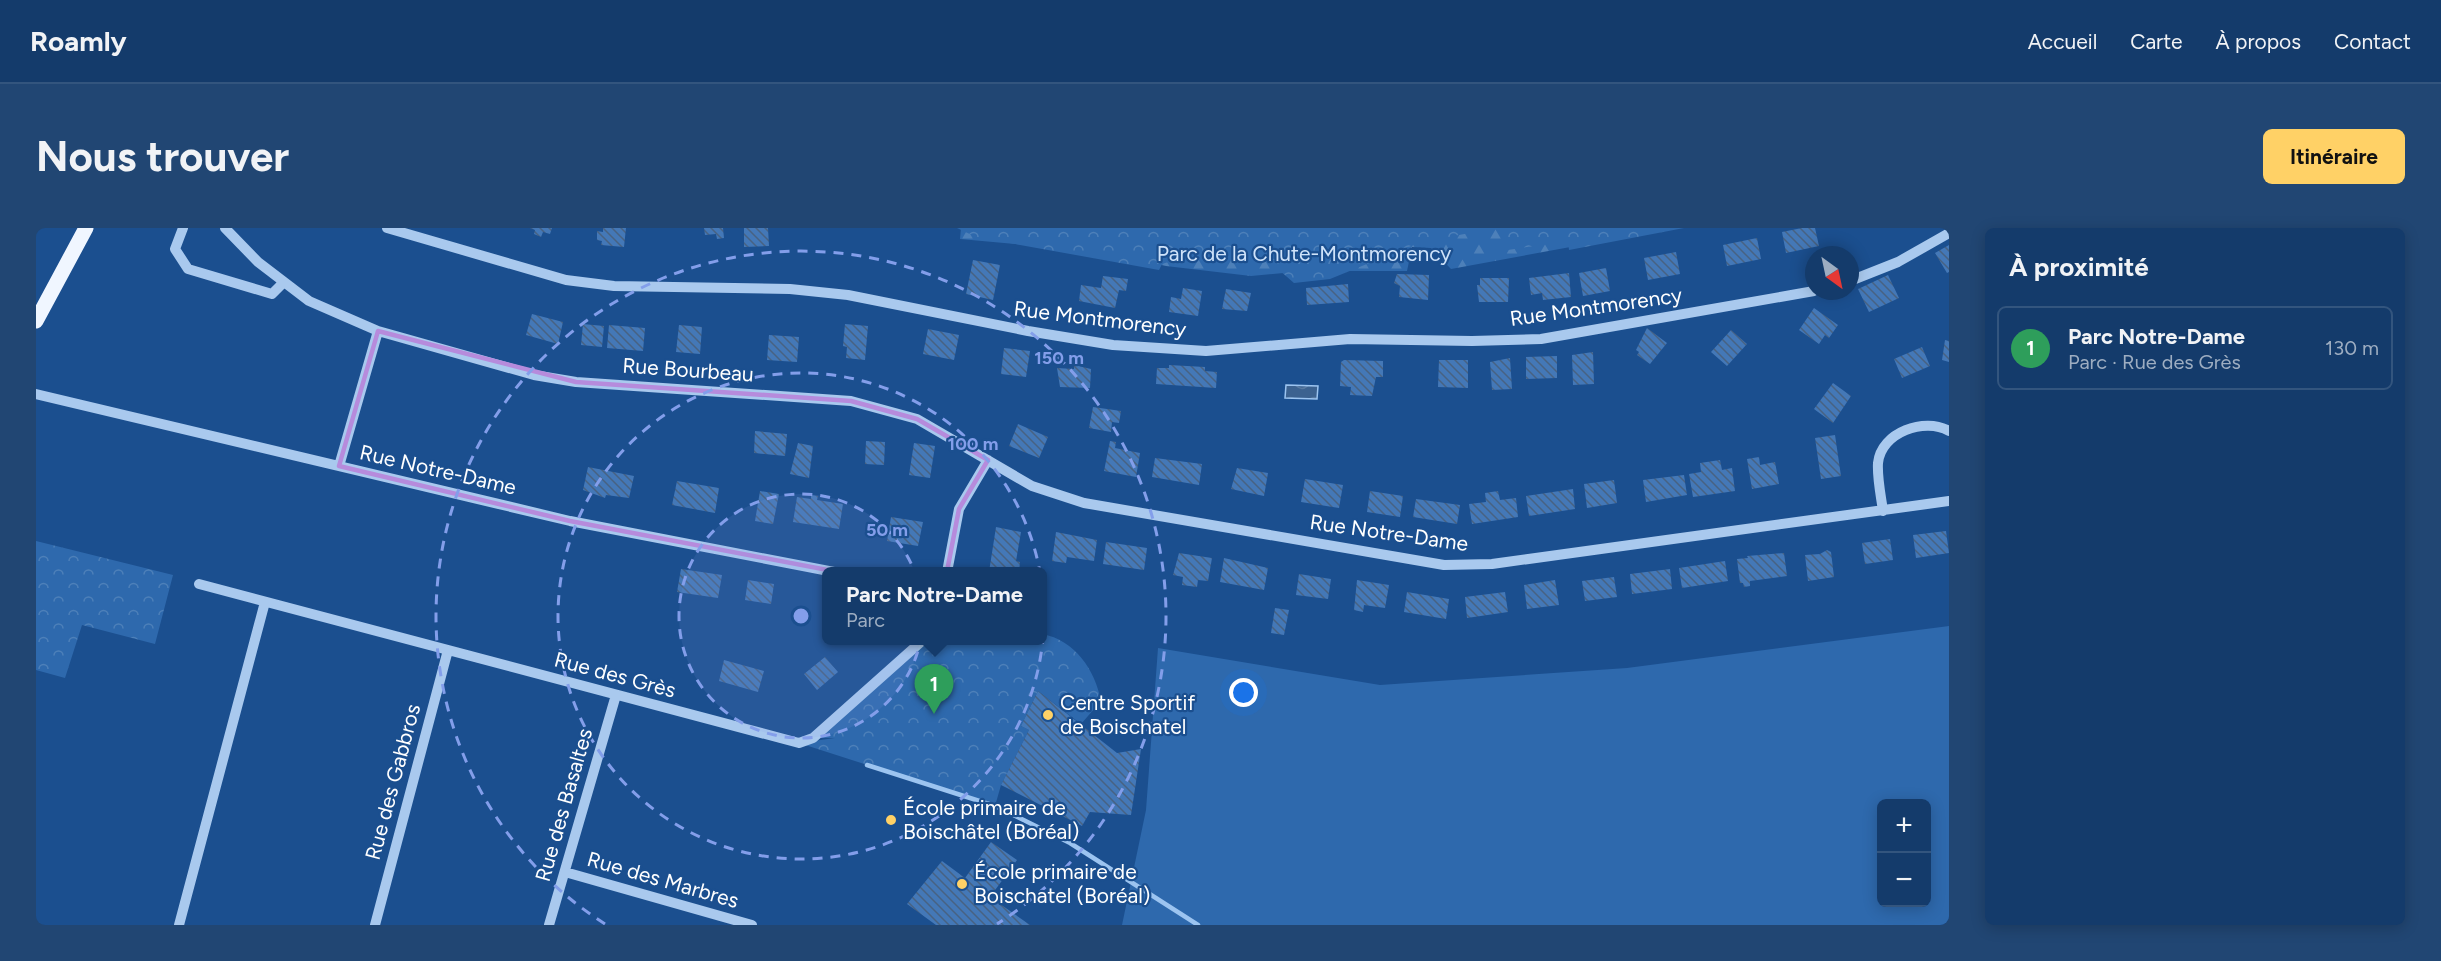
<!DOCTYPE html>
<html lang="fr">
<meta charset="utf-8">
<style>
:root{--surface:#143b6b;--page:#214673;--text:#f1f3f6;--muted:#9dadc1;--line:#33557e;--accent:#ffd166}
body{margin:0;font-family:Figtree,sans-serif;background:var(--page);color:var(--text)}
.controls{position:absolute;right:18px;bottom:18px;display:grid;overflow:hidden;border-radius:9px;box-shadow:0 3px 15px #0003}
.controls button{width:54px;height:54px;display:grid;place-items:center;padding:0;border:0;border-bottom:2px solid var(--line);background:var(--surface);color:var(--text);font:30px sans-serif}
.compass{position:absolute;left:1769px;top:18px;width:54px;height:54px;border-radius:50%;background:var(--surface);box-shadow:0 3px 15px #0003;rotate:147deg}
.you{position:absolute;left:1208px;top:465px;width:21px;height:21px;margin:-15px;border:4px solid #fff;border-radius:50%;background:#1a73e8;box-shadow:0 0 0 9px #1a73e833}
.badge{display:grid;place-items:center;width:39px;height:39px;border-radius:50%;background:var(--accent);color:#fff;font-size:20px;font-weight:700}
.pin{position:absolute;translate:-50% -50px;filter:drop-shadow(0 2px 3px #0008)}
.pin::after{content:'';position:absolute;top:32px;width:21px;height:18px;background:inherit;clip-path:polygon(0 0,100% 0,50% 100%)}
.popup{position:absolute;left:786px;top:339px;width:225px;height:78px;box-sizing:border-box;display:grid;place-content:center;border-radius:9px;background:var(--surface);filter:drop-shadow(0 2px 4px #0005);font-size:20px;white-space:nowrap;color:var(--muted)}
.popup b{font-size:22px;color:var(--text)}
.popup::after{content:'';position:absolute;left:50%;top:100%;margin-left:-12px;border:12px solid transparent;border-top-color:var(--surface)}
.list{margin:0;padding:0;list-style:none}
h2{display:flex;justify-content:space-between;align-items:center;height:78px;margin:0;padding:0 24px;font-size:26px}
h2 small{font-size:20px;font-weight:400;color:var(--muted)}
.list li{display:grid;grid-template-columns:39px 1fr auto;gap:18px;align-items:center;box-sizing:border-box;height:84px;margin:0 12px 12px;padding:0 12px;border:2px solid var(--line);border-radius:9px}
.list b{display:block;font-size:22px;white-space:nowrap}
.list p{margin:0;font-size:20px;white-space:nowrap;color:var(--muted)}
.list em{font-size:20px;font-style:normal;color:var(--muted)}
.map{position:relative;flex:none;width:1913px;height:697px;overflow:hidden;border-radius:9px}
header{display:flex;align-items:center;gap:36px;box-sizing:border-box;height:84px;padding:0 30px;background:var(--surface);border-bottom:2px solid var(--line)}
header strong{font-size:28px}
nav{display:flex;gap:33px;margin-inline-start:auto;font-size:21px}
.intro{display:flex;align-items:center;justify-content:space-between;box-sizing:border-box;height:144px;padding:0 36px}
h1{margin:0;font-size:42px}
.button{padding:15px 27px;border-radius:9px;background:var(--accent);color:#111;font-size:21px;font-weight:700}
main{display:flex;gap:36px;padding:0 36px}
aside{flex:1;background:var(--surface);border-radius:9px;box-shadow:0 3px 15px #0003}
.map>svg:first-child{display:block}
.green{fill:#2e69ad;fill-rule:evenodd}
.forest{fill:url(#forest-firs)}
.park{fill:url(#park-crowns)}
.water{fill:url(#water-waves);stroke:#9cc4f0;stroke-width:1.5}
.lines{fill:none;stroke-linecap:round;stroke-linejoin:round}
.stream{stroke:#9cc4f0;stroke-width:4.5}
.building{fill:url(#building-back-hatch)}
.minor{stroke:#a9c9ee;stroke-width:10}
.major{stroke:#f0f6ff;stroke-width:15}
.marked{fill:none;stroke:#b68bdc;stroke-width:4.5;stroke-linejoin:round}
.ring{fill:none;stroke:#839eea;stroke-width:3;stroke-dasharray:10 8}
.poi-dot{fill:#ffd166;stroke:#1b4f8f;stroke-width:2}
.labels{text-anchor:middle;stroke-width:4.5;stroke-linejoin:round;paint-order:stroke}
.park-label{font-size:21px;fill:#cfe3fa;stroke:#1b4f8f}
.street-label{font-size:21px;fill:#fff;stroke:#1b4f8f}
.poi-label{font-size:21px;fill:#fff;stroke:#1b4f8f;text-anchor:start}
.centre{fill:#839eea;stroke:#1b4f8f;stroke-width:3}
.ring-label{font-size:18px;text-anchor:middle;font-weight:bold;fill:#839eea;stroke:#1b4f8f;stroke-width:4.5;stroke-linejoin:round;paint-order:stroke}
</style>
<header>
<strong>Roamly</strong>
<nav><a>Accueil</a><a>Carte</a><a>À propos</a><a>Contact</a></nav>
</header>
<div class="intro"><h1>Nous trouver</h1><a class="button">Itinéraire</a></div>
<main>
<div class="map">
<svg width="1913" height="697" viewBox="0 0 1913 697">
<defs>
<pattern id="forest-firs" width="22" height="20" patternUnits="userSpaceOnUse" patternTransform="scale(1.5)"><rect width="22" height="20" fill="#2e69ad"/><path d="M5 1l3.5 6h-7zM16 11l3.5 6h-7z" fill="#4d80b9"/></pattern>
<pattern id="park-crowns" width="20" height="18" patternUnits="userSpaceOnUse" patternTransform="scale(1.5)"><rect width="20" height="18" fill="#2e69ad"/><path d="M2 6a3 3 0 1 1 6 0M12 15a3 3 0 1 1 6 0" fill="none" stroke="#4d80b9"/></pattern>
<pattern id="water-waves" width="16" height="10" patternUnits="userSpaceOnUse" patternTransform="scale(1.5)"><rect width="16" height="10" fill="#3c6290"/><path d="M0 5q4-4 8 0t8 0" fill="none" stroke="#597aa1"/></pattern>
<pattern id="building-back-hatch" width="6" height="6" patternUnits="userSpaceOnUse" patternTransform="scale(1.5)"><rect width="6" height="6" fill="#4478b7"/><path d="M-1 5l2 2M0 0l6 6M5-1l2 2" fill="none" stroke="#486282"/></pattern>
</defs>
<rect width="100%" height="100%" fill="#1b4f8f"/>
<!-- green -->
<path class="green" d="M1913 398V697H1086L1110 582 1122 420 1344 457 1591 440ZM1846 576H1890V674H1846Z"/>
<!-- forest -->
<path class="forest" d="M925 0H1621L1567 13 1415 41 1395 20 1376 19 1371 43H1269L1215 48 1130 38 1070 24 924 11Z"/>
<!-- park -->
<path class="park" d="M921 0H1461L1385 14 1294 51 1258 55 1235 35 1174 21 1126 36 1123 42 940 9Z
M1468 0H1648L1533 22 1532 13 1472 22Z
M0 313 137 347 119 416 46 397 29 450 0 442Z
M1006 406C1039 412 1059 442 1065 473L1045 496 1002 463 985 498 993 502 965 557 959 578 763 515 799 510H777L887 413 1006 412Z"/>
<!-- water -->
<path class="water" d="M1250 157 1282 158 1281 171 1249 170Z"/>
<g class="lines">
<!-- stream -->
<path class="stream" d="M831 537 959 578 1034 615 1162 697"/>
</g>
<!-- building -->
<path class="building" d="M494 0H516L514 6 507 4 505 9 498 6 499 2Z
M567 0H590L588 19 565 17 566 13 561 12V3L567 4Z
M668 0H687L688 10 681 11 680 6 669 7Z
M708 0H732L733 18 708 19Z
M1766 0H1779L1783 18 1750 25 1746 4Z
M1721 10 1725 31 1691 38 1687 17Z
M1913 17V44L1911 45 1899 25Z
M1640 24 1644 46 1612 52 1608 30Z
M937 32 964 37 957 72 930 66Z
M1570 40 1574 63 1547 68 1543 45Z
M1533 45 1535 69 1507 72 1506 65 1495 67 1493 50Z
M1361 46 1393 47 1392 72 1363 69 1364 58 1358 55Z
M1852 47 1863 70 1833 84 1822 61Z
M1067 48 1092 51 1090 63 1083 62 1079 80 1043 73 1045 57 1065 60Z
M1444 50H1473L1472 74H1443L1441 57H1444Z
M1312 56 1313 74 1271 77 1270 60Z
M1147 60 1166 63 1162 88 1133 84 1135 69 1145 71Z
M1190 61 1215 65 1211 83 1186 81Z
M1778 80 1802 97 1793 110 1789 107 1783 116 1763 102Z
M496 86 527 94 522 116 490 107Z
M547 96 568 98 566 119 545 117Z
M809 96 832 98 829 132 810 130 811 119 807 118Z
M573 97 609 100 607 123 571 120Z
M643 97 666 99 664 126 640 124Z
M1611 100 1631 115 1614 136 1601 127 1603 124 1600 122Z
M892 101 923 107 918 132 887 126Z
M1695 102 1711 116 1691 138 1675 124Z
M733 107 763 109 761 134 731 132Z
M1909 112 1913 113V134L1906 132Z
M1886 119 1894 138 1866 150 1858 131Z
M968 120 994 123 990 149 965 146Z
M1557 124 1558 156 1537 157 1536 127Z
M1521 128V150L1490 151V129Z
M1474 130 1476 161 1456 162 1454 134Z
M1308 132 1347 133V149H1340L1336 168 1314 167 1315 159 1304 158 1305 134Z
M1403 132H1432V160L1402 159Z
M1038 137 1055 141 1054 160 1024 159 1021 140 1038 141Z
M1133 137 1169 139V143L1181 144 1180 160 1120 156 1121 140H1133Z
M1797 155 1815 168 1797 195 1778 181Z
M1057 179 1085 183 1083 195 1076 194 1075 204 1053 200Z
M982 196 1012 209 1003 230 973 218Z
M719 203 751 206 749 228 718 225Z
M1799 207 1805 248 1785 251 1779 210Z
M830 213 849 214 848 237 829 236Z
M1074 213 1080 214 1079 220 1104 225 1100 249 1068 243Z
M762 215 777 218 773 250 754 246Z
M878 215 899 218 894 250 873 247Z
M1723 229 1724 237 1739 234 1743 256 1716 261 1711 231Z
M1119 230 1166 236 1163 257 1116 249Z
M1684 232 1686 242 1696 240 1699 263 1657 269 1653 246 1665 244 1664 235Z
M552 239 598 248 593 270 570 267 569 270 547 262Z
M1201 240 1232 245 1228 268 1195 261Z
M1648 247 1651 267 1610 274 1607 252Z
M1269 251 1307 257 1303 280 1265 274Z
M1578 252 1581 275 1551 280 1548 256Z
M641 253 683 260 679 285 636 277Z
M1537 261 1539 281 1493 288 1490 268Z
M724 263 743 266 737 296 719 293Z
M1334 263 1367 268 1364 289 1331 284Z
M1462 263 1464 272 1480 270 1482 289 1436 296 1433 276 1450 274 1449 265Z
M775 267 782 268 781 272 807 276 803 301 757 294 761 269 775 271Z
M1380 271 1424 277 1421 296 1377 289Z
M855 289 887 294 882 318 851 313Z
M960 299 985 304 980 333 984 334 983 344H953Z
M1910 303 1913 325 1880 330 1877 307Z
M1020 304 1061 312 1058 333 1031 329 1030 335 1016 333Z
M1854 311 1857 332 1829 336 1826 315Z
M1070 314 1111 320 1108 342 1067 336Z
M1791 322 1795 324 1798 349 1772 353 1769 327 1784 326Z
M1143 325 1176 330 1172 353 1162 352 1161 359 1146 357 1147 349 1137 347Z
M1748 325 1751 348 1714 353V358L1708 359 1707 355H1704L1701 331 1712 330 1711 328Z
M1188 330 1232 340 1228 362 1184 354Z
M1689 333 1692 353 1646 360 1643 340Z
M645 341 686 347 682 370 641 364Z
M1634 341 1636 361 1596 366 1594 346Z
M1263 346 1295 351 1292 371 1260 367Z
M1578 349 1581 369 1549 373 1546 353Z
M712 352 738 356 735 376 709 372Z
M1321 352 1353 357 1349 380 1328 377 1327 384 1318 382Z
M1519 352 1523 377 1491 381 1488 357Z
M1371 364 1413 371 1410 391 1368 384Z
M1469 364 1472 384 1431 390 1429 369Z
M1239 380 1253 382 1248 407 1235 405Z
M789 429 802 444 781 462 768 446Z
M688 432 728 443 722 464 683 453Z
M1002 463 1081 525 1105 521 1095 587 1054 584 1046 598 965 557 993 502 985 498Z
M955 614 981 632 954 669 994 697H900L871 676 906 633 929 650Z"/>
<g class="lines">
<!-- minor -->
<path class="minor" d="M147 0 139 21 152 41 236 66 248 54
M189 0 222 34 273 73 342 103 498 147 540 154 815 173 881 191 996 258 1048 275 1408 337 1456 336 1913 273
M351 0 530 52 578 58 754 61 812 67 992 103 1077 117 1170 123 1314 111 1436 113 1505 111 1778 63
M1814 53 1862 34 1913 5
M0 166 534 293 798 344
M303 238 342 103
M1847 283C1845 268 1841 250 1842 235 1845 204 1889 189 1913 203
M911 344 923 281 952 232
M163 356 763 515 777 510 887 412
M529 644 716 697
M143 697 229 374
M339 697 412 422
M513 697 580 467"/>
<!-- major -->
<path class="major" d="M0 93 50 0"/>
</g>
<!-- marked area -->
<path class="marked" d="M342 103 540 154 815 173 881 191 952 232 923 281 907 364 534 293 303 238Z"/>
<!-- distance rings -->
<circle cx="765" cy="388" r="122" fill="#839eea" fill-opacity=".12"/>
<g class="ring">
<circle cx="765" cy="388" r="122"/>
<circle cx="765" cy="388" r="243"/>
<path d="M569 696A365 365 0 1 1 961 696"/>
</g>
<!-- markers -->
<g class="poi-dot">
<circle cx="1012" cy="487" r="6"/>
<circle cx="855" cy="592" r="6"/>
<circle cx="926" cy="656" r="6"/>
</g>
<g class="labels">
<!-- park labels -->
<g class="park-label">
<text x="1268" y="33">Parc de la Chute-Montmorency</text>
</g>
<!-- street labels -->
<g class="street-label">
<text transform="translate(1560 79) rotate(-8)" y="7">Rue Montmorency</text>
<text transform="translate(1064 91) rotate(7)" y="7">Rue Montmorency</text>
<text transform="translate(652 142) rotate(4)" y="7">Rue Bourbeau</text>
<text transform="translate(402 242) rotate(13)" y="7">Rue Notre-Dame</text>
<text transform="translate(1353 305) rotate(8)" y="7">Rue Notre-Dame</text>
<text transform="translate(579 447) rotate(15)" y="7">Rue des Grès</text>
<text transform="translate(357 554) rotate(-75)" y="7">Rue des Gabbros</text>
<text transform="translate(528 577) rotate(-74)" y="7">Rue des Basaltes</text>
<text transform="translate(627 652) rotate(16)" y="7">Rue des Marbres</text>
</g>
<!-- poi labels -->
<g class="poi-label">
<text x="1024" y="482">Centre Sportif<tspan x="1024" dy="24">de Boischatel</tspan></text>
<text x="867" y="587">École primaire de<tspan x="867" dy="24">Boischâtel (Boréal)</tspan></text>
<text x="938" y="651">École primaire de<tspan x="938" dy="24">Boischatel (Boréal)</tspan></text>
</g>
</g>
<circle cx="765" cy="388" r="9" class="centre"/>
<g class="ring-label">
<text x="1023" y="136">150 m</text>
<text x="937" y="222">100 m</text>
<text x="851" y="308">50 m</text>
</g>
</svg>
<div class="controls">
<button>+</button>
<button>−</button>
</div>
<svg class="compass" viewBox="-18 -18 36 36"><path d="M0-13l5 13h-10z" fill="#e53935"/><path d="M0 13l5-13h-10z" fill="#9dadc1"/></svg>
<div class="you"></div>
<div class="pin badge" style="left:898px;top:486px;background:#2e9e5b">1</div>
<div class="popup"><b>Parc Notre-Dame</b>Parc</div>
</div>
<aside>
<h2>À proximité<small></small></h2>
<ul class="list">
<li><span class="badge" style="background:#2e9e5b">1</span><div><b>Parc Notre-Dame</b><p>Parc · Rue des Grès</p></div><em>130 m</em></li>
</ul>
</aside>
</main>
